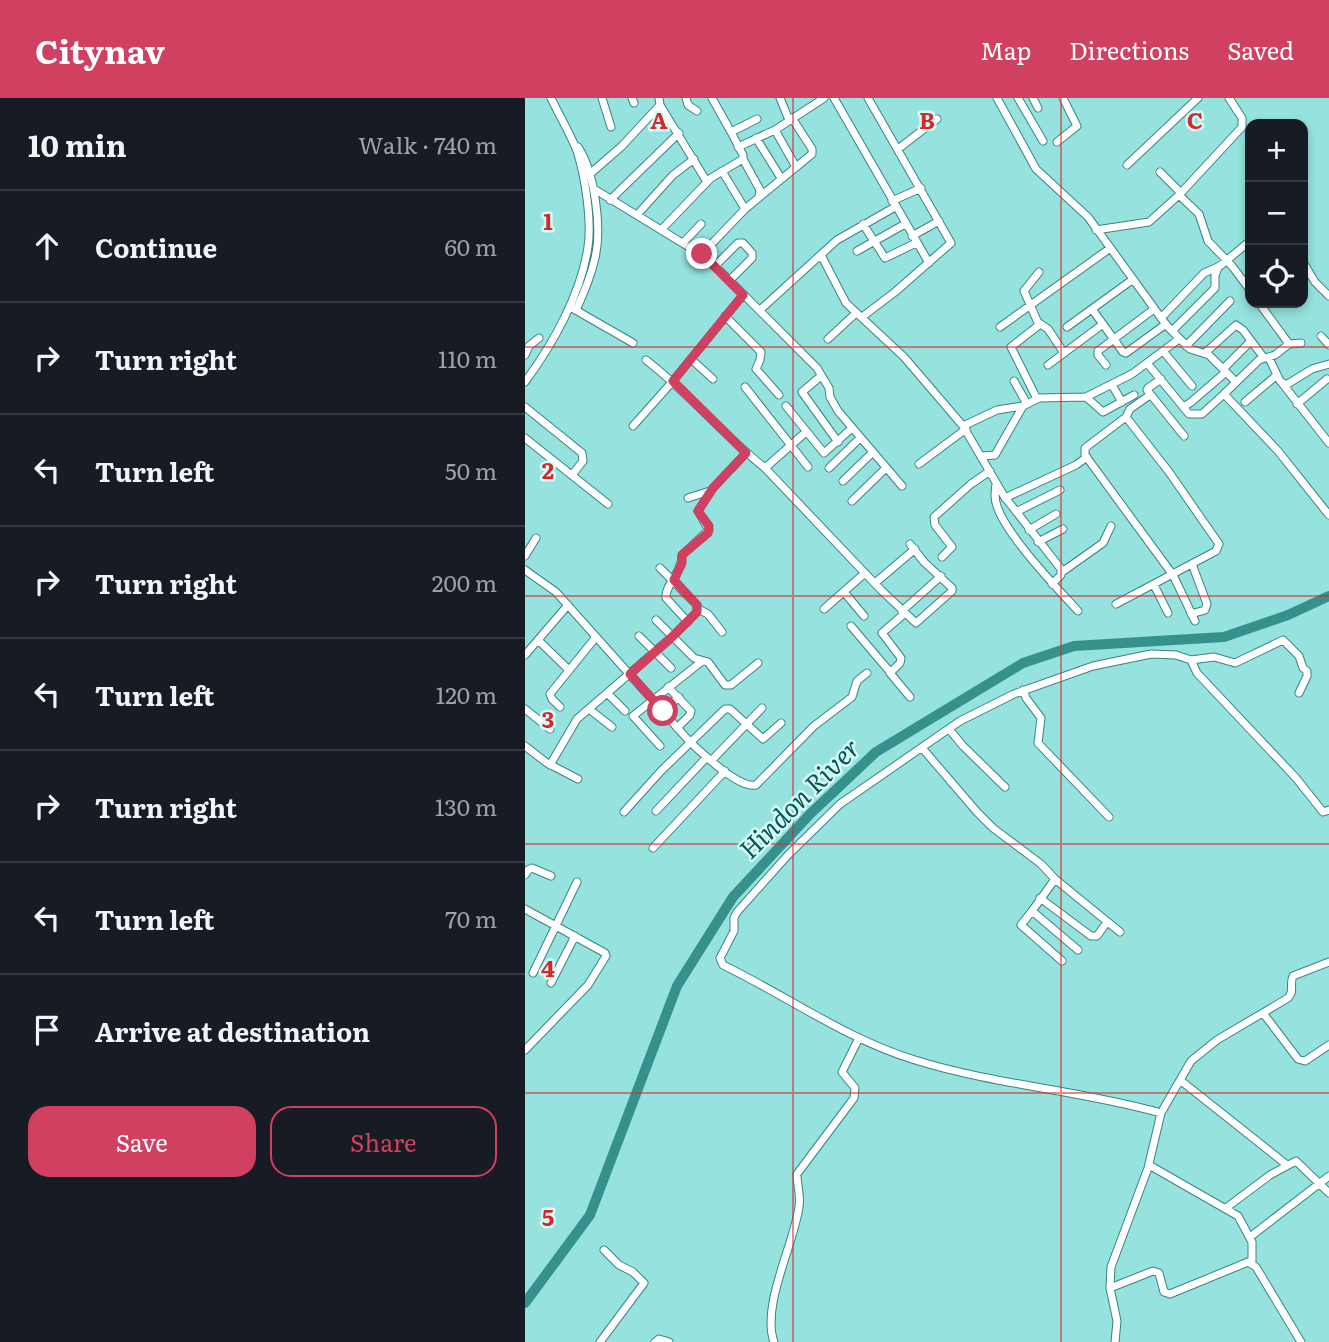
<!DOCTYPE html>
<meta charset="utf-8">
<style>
:root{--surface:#171b24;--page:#20242c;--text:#f1f3f6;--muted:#9ea1a6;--line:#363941;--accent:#d04060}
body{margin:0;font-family:Literata,serif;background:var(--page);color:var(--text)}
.controls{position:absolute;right:21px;top:21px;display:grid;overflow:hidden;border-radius:14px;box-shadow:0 4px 10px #0003}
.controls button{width:63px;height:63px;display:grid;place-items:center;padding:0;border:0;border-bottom:2px solid var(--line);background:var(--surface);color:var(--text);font:35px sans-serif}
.stop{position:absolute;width:21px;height:21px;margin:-16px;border:5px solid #d04060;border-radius:50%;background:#fff}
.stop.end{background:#d04060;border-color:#fff;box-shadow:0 2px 7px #0008}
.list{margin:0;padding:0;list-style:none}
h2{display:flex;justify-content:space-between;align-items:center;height:91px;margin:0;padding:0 28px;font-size:30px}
h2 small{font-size:23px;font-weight:400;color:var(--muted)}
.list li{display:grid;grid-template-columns:46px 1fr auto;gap:21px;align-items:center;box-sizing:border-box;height:112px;padding:0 28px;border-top:2px solid var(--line)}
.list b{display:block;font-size:26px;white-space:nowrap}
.list em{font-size:23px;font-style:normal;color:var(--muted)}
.actions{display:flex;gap:14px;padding:21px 28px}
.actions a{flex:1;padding:16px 0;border:2px solid var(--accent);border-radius:21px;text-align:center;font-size:24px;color:var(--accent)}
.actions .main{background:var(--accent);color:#fff}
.icon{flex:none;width:38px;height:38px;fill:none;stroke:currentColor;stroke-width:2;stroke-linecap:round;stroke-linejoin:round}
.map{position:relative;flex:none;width:804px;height:1244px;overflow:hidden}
header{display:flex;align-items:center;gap:42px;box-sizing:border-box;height:98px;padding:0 35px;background:var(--accent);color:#fff}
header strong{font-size:33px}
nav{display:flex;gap:38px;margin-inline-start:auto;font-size:24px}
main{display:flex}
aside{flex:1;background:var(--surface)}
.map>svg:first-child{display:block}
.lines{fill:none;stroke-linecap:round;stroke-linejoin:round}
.river{stroke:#36918d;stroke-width:10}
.minor-casing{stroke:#368582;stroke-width:9}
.minor{stroke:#fff;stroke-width:7}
.route{stroke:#d04060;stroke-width:9}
.grid{fill:none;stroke:#d62828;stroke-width:2;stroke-opacity:0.55}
.labels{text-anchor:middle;stroke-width:5;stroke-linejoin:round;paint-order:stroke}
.water-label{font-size:26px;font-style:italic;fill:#065754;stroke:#d6fbf9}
.grid-label{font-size:23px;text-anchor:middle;font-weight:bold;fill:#d62828;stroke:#d6fbf9;stroke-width:5;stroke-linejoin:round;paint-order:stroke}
</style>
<header>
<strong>Citynav</strong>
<nav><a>Map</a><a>Directions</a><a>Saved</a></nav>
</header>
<main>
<aside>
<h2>10 min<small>Walk · 740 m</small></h2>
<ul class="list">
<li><svg class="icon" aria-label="ahead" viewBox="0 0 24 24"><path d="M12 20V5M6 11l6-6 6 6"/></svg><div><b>Continue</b></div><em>60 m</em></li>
<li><svg class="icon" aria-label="right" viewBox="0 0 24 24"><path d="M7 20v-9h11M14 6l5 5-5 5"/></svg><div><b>Turn right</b></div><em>110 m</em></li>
<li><svg class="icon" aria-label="left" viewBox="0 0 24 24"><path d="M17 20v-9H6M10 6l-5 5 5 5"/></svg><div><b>Turn left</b></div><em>50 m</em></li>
<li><svg class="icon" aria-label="right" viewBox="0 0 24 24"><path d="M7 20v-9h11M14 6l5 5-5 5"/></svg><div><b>Turn right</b></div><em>200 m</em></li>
<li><svg class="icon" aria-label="left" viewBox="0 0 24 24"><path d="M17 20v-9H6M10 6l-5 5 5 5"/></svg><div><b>Turn left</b></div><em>120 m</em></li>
<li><svg class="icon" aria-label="right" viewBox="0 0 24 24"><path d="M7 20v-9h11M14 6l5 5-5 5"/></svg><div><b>Turn right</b></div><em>130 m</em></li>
<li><svg class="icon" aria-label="left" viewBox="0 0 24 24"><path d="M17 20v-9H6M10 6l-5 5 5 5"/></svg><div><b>Turn left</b></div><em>70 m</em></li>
<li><svg class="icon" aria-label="arrive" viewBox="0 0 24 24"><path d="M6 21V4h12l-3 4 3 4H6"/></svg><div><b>Arrive at destination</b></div></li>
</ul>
<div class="actions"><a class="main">Save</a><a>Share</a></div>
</aside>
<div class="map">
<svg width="804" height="1244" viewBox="0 0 804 1244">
<rect width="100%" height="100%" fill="#95e2de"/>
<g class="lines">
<!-- river -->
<path class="river" d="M0 1205 65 1117 152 888 208 799 285 716 351 654 498 565 549 548 699 539 763 517 804 498"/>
<defs>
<path id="minor" d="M77 0 86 29
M107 0 109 5
M134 0 135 7 182 84
M161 0 163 7 172 13
M187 0 206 34
M255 0 264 22
M309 0 404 165
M472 0 511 71 563 119 642 228 665 251 684 257 711 284
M493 0 518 43
M508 0 513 10
M250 32 271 69
M231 40 256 80
M532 44 552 28 538 0
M213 49 250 32 299 0
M373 51 412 21
M218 61 235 92 234 98
M602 67 673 0
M197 73 220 111
M635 74 656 95
M66 75 97 48 135 7
M69 91 182 160 292 270 304 290 305 299 313 313 377 388
M654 97 674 116 683 143 707 168 725 192
M85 102 154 35
M367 103 396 90
M112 117 148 77 169 61
M338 126 360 160 391 145
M136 132 186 80 218 61V57L206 34 232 21
M571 132 624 124 654 97 717 29V20L704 0
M387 138 414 123
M158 145 176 126
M332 153 380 126
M177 156 220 111 287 56V51L267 20
M296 157 321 205 379 259 438 328 479 398 536 471V477L527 486
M778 164 790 184 804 198
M190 168 213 145H218L227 155V160L204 183
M734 205 764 246
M47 210 108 245
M567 211 598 254 601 255 641 226
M51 212C59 195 66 178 70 160 77 130 70 75 53 49
M235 212 312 142 370 109
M200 218 236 254 235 262 231 271 254 297
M337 219 370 194 426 145 343 0
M636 220 679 175 695 168 725 143
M514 225 523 231 539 255
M475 229 584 151
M542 229 607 182
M647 233 690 190V177L694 168
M796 238 804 247
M303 241 331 215
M661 248 705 203
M638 253 667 288
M680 255 711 227 718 232 739 260
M0 257 4 248 14 240
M744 260 755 283 761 287 787 271 804 266
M166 261 188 281
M121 262C164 295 198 337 240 370L356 492 391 525 427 493V490L399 464 385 446
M622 265 664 316H677L699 296 753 353 804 417
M523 267 578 226
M581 267 573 257V253L629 211
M698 271 726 243
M296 278 277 294 313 344
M636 281 623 290 622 292 659 338
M489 283 502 306
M0 284C28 246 56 196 63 149 67 123 60 78 52 53 45 35 34 17 26 0
M757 285 804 345
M587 287 597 304
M220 289 283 369
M699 296 734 262 750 257 764 246 776 245
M561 299 578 314 609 297
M512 301 486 249 514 227 499 193 514 174
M720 304 752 277
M772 306 802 281
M261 308 299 355 326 331
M0 309 57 355 58 363 47 377
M658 309 665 305 701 274
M601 319 605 311 625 297
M108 328 148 283 218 197
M438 328 472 312 498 308 514 300 561 299 607 276 654 241
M0 340 83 406
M457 358 470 357 498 308
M394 366 441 331
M240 370 281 334
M304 370 335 340
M318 383 347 355
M471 386C470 394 469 401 472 408 481 437 532 490 553 513
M163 400 185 393
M480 400 551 367 562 359
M327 403 361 370
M491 414 535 392
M504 432 531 416
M513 444 538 431
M0 458 11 440
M417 459 427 449 410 427 409 419 446 386 465 373
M0 472 31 494 165 644C178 656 214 691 231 687L289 628 327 599 332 583 342 575
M537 474 578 445 586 428
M350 485 390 451
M629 487 643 515
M319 494 339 518
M591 506 691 453 694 446 644 374 601 319 560 350V357L648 477 670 523
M173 511 183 516 197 534
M299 511 340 475
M377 513 416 478
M380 515 357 535 376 560 375 565 365 575 385 599
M666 516 680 512 682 506 667 466
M131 522 169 560 183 564 200 587H206L233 565
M163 524 141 500C140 486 157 475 157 457L184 432 173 413 188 390 221 355
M326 528 365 574
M114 538 146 570
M13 542 44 572
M0 557 43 507
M666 562 672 575 771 680 798 714 804 712
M143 589 166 613 165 617 152 630
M498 592 501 600 516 620 513 645 584 719
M82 595 100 613
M35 609 27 601 25 596 71 539
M0 611 25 631
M64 611 87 629
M138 613 154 599
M424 631 438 648 480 689
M0 648 22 665 53 681
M135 648 108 618 176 564
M398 651 452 714 468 730 516 766 530 781 595 834
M186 663 237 610
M25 667 52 621 147 539 172 514V507L135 470
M131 713 182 659
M99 714 136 673 200 611H205L238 641 256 625
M128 750 200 673
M0 777 3 772 7 770 26 778
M530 781 507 813 553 852
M515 800 566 838H572L582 824
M0 811 80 855 81 858 63 887 0 952
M507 813 496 827 537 863
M8 875 52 784
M26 885 50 838
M738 915 773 961 780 963 804 947
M655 982 762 1067
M636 1015 666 963 692 942 763 900C770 893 764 886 768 878L804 864
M624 1067 713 1118 727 1144V1166
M701 1110 745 1077 771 1063 804 1095
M725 1139 804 1078
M585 1190 628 1173 634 1175 639 1194 645 1196 723 1164 731 1169 776 1244
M75 1244 119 1185 108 1174 94 1167 79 1152
M130 1244 134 1241 144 1244
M249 1244C236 1208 269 1146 274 1109 276 1098 272 1087 272 1076L329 1000 330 990 317 974 334 940
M590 1244 592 1223 585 1190 586 1169 623 1070 636 1015C555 992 470 987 390 962 321 941 262 898 198 867L195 860 209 833V820L212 814 263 757 315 706 435 623 489 596 568 568 626 556 651 557 666 562 689 559 710 565 758 542 774 558 778 570 782 573V578L774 595"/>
</defs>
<!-- minor casing -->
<use href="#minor" class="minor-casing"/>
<!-- minor -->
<use href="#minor" class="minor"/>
</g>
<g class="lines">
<!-- route -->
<path class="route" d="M138 613 105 576 147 539 172 514V507L149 482 157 465V457L183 435 184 428 173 413 188 390 221 355 148 283 218 197 177 156"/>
</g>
<!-- grid -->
<path class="grid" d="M268 0V1244M536 0V1244M0 249H804M0 498H804M0 746H804M0 995H804"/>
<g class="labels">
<!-- water labels -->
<g class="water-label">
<text transform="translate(275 701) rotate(-45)" y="9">Hindon River</text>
</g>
</g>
<g class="grid-label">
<text x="134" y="31">A</text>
<text x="402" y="31">B</text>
<text x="670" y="31">C</text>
<text x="23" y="132">1</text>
<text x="23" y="381">2</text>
<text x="23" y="630">3</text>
<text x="23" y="879">4</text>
<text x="23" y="1128">5</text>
</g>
</svg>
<div class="controls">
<button>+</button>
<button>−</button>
<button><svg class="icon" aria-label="locate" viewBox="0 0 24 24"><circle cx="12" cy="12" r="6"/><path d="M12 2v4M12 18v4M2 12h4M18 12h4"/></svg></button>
</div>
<div class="stop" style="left:138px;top:613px"></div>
<div class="stop end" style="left:177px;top:156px"></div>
</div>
</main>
